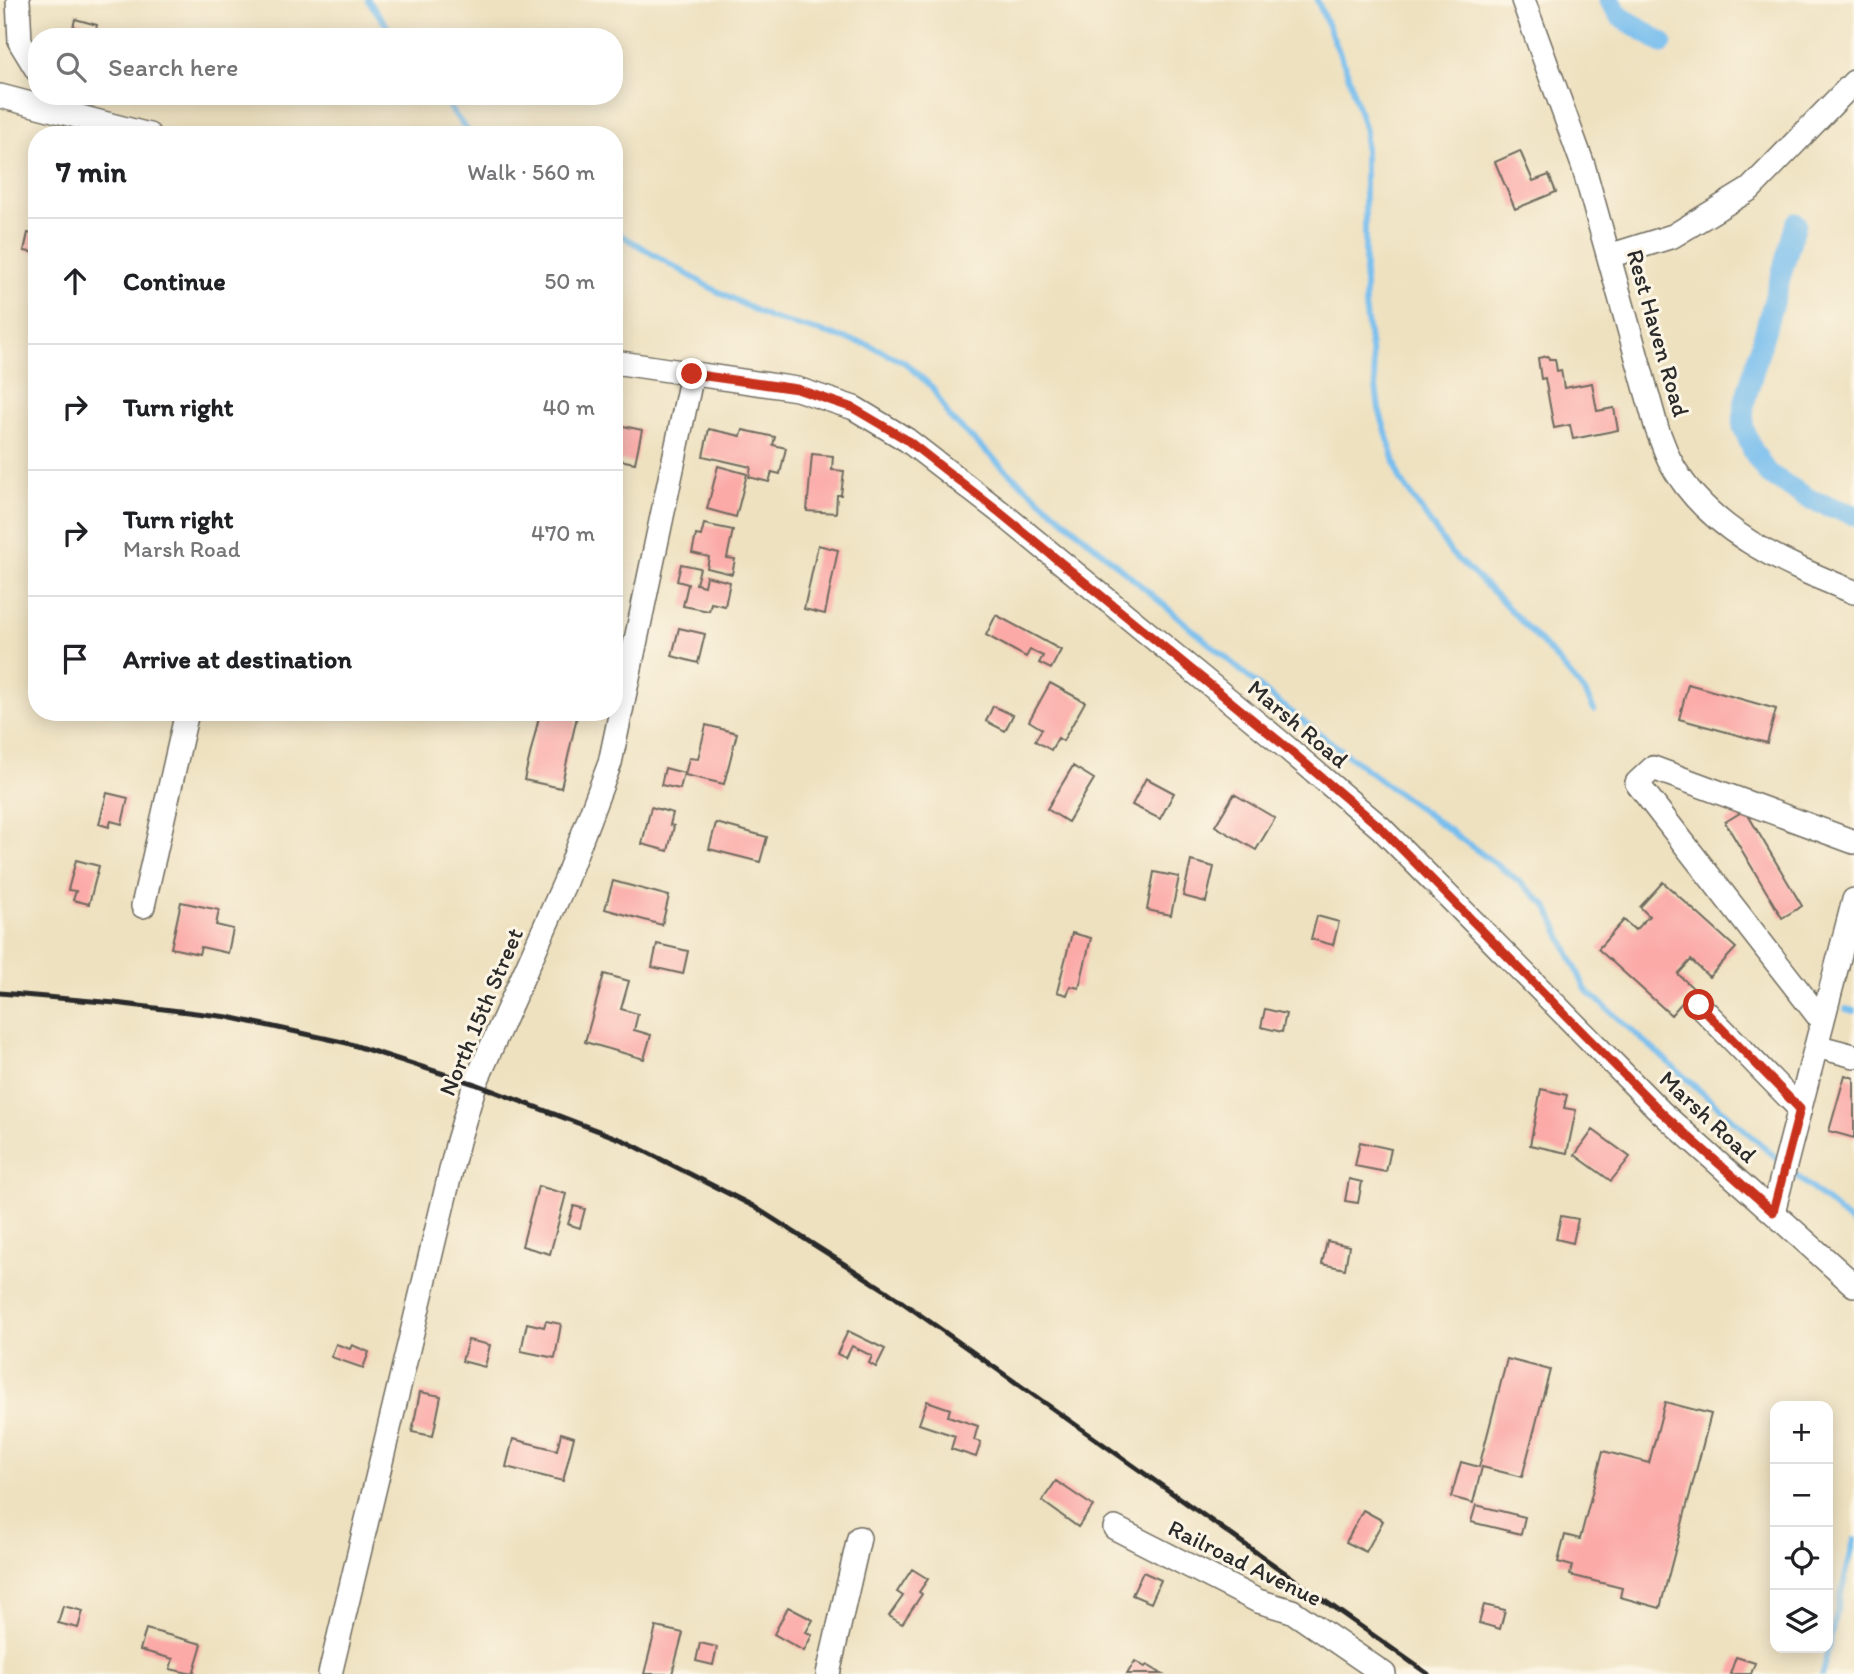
<!DOCTYPE html>
<meta charset="utf-8">
<style>
:root{--surface:#fff;--page:#f6f6f6;--text:#202124;--muted:#757577;--line:#e0e0e0}
body{margin:0;font-family:Itim,sans-serif;background:var(--page);color:var(--text)}
.controls{position:absolute;right:21px;bottom:21px;display:grid;overflow:hidden;border-radius:14px;box-shadow:0 4px 18px #0003}
.controls button{width:63px;height:63px;display:grid;place-items:center;padding:0;border:0;border-bottom:2px solid var(--line);background:var(--surface);color:var(--text);font:35px sans-serif}
.stop{position:absolute;width:21px;height:21px;margin:-16px;border:5px solid #c8321e;border-radius:50%;background:#fff}
.stop.end{background:#c8321e;border-color:#fff;box-shadow:0 2px 7px #0008}
.list{margin:0;padding:0;list-style:none}
h2{display:flex;justify-content:space-between;align-items:center;height:91px;margin:0;padding:0 28px;font-size:30px}
h2 small{font-size:23px;font-weight:400;color:var(--muted)}
.list li{display:grid;grid-template-columns:46px 1fr auto;gap:21px;align-items:center;box-sizing:border-box;height:126px;padding:0 28px;border-top:2px solid var(--line)}
.list b{display:block;font-size:26px;white-space:nowrap}
.list p{margin:0;font-size:23px;white-space:nowrap;color:var(--muted)}
.list em{font-size:23px;font-style:normal;color:var(--muted)}
.icon{flex:none;width:38px;height:38px;fill:none;stroke:currentColor;stroke-width:2;stroke-linecap:round;stroke-linejoin:round}
.map{position:relative;flex:none;width:1854px;height:1674px;overflow:hidden}
.search{position:absolute;background:var(--surface);box-shadow:0 4px 18px #0003;left:28px;top:28px;width:595px;height:77px;display:flex;align-items:center;gap:18px;box-sizing:border-box;padding:0 24px;border-radius:28px;color:var(--muted);font-size:26px}
.panel{position:absolute;background:var(--surface);box-shadow:0 4px 18px #0003;left:28px;top:126px;width:595px;height:595px;border-radius:28px}
.map>svg:first-child{display:block}
.lines{fill:none;stroke-linecap:round;stroke-linejoin:round}
.stream{stroke:#77beee;stroke-width:6}
.canal{stroke:#77beee;stroke-width:21}
.building{fill:#fbaaa8}
.minor-casing{stroke:#6f6b5f;stroke-width:26}
.minor{stroke:#fff;stroke-width:23}
.rail{stroke:#2b2b2b;stroke-width:5}
.route{stroke:#c8321e;stroke-width:9}
.labels{text-anchor:middle;stroke-width:6;stroke-linejoin:round;paint-order:stroke}
.street-label{font-size:24px;fill:#2b2b2b;stroke:#fcf5e5}
</style>
<div class="map">
<svg width="1854" height="1674" viewBox="0 0 1854 1674">
<rect width="100%" height="100%" fill="#fcf5e5"/>
<filter id="ink" filterUnits="userSpaceOnUse"><feTurbulence type="fractalNoise" baseFrequency=".0143" numOctaves="2"/><feDisplacementMap in="SourceGraphic" scale="14" xChannelSelector="R" yChannelSelector="G"/><feConvolveMatrix kernelMatrix="1 2 1 2 8 2 1 2 1" color-interpolation-filters="sRGB"/></filter>
<filter id="wash" filterUnits="userSpaceOnUse"><feTurbulence type="fractalNoise" baseFrequency=".00686" numOctaves="4" result="noise"/><feDisplacementMap in="SourceGraphic" scale="28" xChannelSelector="R" yChannelSelector="G"/><feGaussianBlur stdDeviation="1.57" result="paint"/><feColorMatrix in="noise" values="0 0 0 0 0 0 0 0 0 0 0 0 0 0 0 0 0 1.4 0 .05"/><feComposite in="paint" operator="in"/></filter>
<g filter="url(#wash)">
<rect width="100%" height="100%" fill="#eee1c0"/>
<g class="lines">
<!-- stream -->
<path class="stream" d="M368 0 395 37
M1317 0 1347 71 1365 131V306L1379 409 1400 479 1451 553 1497 596 1555 657 1586 694 1594 710
M440 96 471 135
M614 231 711 288 770 318 869 345 904 362 932 387 950 418 1007 471 1274 699 1383 782 1515 878 1547 906 1586 990 1781 1162
M1846 1009 1854 1011
M1789 1169 1854 1225
M1822 1674 1854 1540"/>
<!-- canal -->
<path class="canal" d="M1609 0 1620 16 1662 43
M1796 223 1744 404 1743 427 1753 451 1767 473 1811 500 1854 515"/>
</g>
<g id="blocks">
<!-- building -->
<path class="building" d="M75 19 97 25 94 37H71Z
M1520 151 1533 181 1549 175 1556 192 1515 209 1495 162Z
M28 233 37 235V253L24 251Z
M1548 356 1549 359H1555L1557 371 1561 370 1564 388 1592 383 1597 411 1614 408 1618 430 1573 439 1570 425 1554 428 1545 378 1541 379 1538 358Z
M614 424 642 430 635 463 619 460 620 453 614 451Z
M709 429 741 436 743 430 775 437 773 445 786 448 780 474 772 472 769 482 749 477 751 467 703 456Z
M812 454 833 456 832 470 844 471 841 495H837L836 513 807 511Z
M718 466 747 474 736 517 707 509Z
M704 524 733 530 727 558 735 559 732 574 707 568 709 557 692 553 696 535 701 536Z
M614 532 620 533 615 551 614 550Z
M818 545 838 550 825 614 804 609Z
M614 552 619 554 615 570H614Z
M681 564 700 568 696 584 704 586 706 576 730 582 725 606 711 603 709 611 683 606 688 584 677 581Z
M996 615 1061 650 1051 669 1039 663 1043 656 1030 650 1026 657 986 635Z
M679 628 705 634 698 663 672 656Z
M1050 683 1085 702 1063 741 1058 738 1051 750 1035 741 1042 729 1029 721Z
M1688 684 1776 709 1767 743 1679 719Z
M993 706 1013 715 1005 731 986 721Z
M551 712H578L561 788 524 780 540 713 550 715Z
M706 725 737 733 724 784 685 775 689 758 698 759Z
M1073 766 1094 779 1068 822 1047 809Z
M665 768 684 773 680 789 661 785Z
M1146 778 1174 793 1160 819 1132 805Z
M107 793 128 798 122 824 111 821 109 827 99 824Z
M1234 794 1275 818 1256 850 1215 826Z
M651 807 673 813 670 825 674 826 668 851 642 844Z
M1745 810 1802 906 1782 918 1725 822Z
M716 823 767 837 760 862 709 849Z
M76 860 99 866 89 904 73 900 76 891 68 890Z
M1191 861 1214 867 1206 902 1183 896Z
M1154 872 1179 877 1171 915 1147 910Z
M613 881 669 896 662 925 605 909Z
M1663 882 1736 948 1709 977 1691 960 1678 974 1694 989 1671 1015 1598 949 1624 920 1635 930 1649 916 1640 907Z
M181 902 219 910 216 925 233 929 228 953 201 947 199 954 171 948Z
M1317 916 1339 922 1333 945 1311 939Z
M1072 933 1091 938 1079 988 1070 986 1067 995 1057 992Z
M657 944 688 951 683 974 652 967Z
M604 974 629 981 621 1009 638 1014 634 1030 651 1035 644 1059 585 1042Z
M1265 1009 1286 1014 1282 1032 1261 1027Z
M1845 1075 1854 1078V1138L1829 1131Z
M1541 1089 1567 1095 1564 1108 1576 1110 1567 1153 1530 1145Z
M1593 1130 1630 1157 1611 1181 1575 1155Z
M1360 1142 1391 1149 1386 1172 1355 1166Z
M1349 1179 1362 1182 1358 1203 1345 1201Z
M538 1186 566 1194 550 1254 522 1246Z
M574 1206 585 1209 580 1228 568 1224Z
M1561 1216 1578 1219 1573 1243 1556 1239Z
M1327 1241 1349 1246 1345 1269 1322 1264Z
M546 1321 561 1324 555 1358 521 1351 527 1323 544 1327Z
M848 1331 885 1349 876 1367 869 1363 872 1356 852 1346 846 1358 837 1354Z
M468 1340 490 1345 485 1367 462 1361Z
M336 1344 350 1349 352 1345 369 1352 363 1368 331 1357Z
M1507 1359 1550 1370 1522 1477 1482 1467 1473 1503 1451 1497 1461 1462 1479 1467Z
M420 1392 441 1396 433 1436 412 1432Z
M927 1401 950 1409 948 1416 978 1426 974 1440 981 1442 976 1457 951 1449 955 1436 919 1424Z
M1665 1402 1711 1414 1660 1608 1620 1597 1622 1588 1570 1575 1572 1566 1558 1562 1565 1535 1580 1539 1603 1451 1649 1463Z
M561 1433 574 1437 563 1481 506 1467 513 1439 557 1450Z
M1056 1481 1093 1506 1078 1527 1042 1501Z
M1476 1505 1525 1517 1521 1534 1471 1522Z
M1363 1510 1383 1521 1366 1552 1346 1542Z
M912 1569 928 1579 919 1592 922 1594 902 1624 889 1616 903 1596 897 1592Z
M1143 1572 1161 1580 1151 1603 1132 1595Z
M1484 1605 1505 1610 1500 1629 1479 1623Z
M63 1606 83 1611 78 1628 58 1623Z
M788 1607 813 1620 806 1632 812 1635 804 1651 774 1634Z
M656 1627 683 1633 672 1674H644Z
M146 1629 202 1644 193 1674 170 1669 173 1659 140 1650Z
M700 1643 717 1647 713 1665 696 1661Z
M1736 1657 1755 1663 1751 1674H1730Z
M1135 1661 1145 1667 1147 1665 1162 1674H1127Z"/>
</g>
</g>
<g filter="url(#ink)">
<use href="#blocks" fill-opacity="0" stroke="#6f6b5f" stroke-width="2"/>
<g class="lines">
<defs>
<path id="minor" d="M18 0 20 42 37 70
M1523 0 1583 165 1657 429C1661 439 1665 450 1669 459 1705 530 1785 564 1854 592
M0 96 149 135
M1609 256 1673 236 1750 189 1854 82
M614 362 797 389 854 408 907 440 999 511 1280 742 1381 828 1661 1112 1854 1285
M143 906 187 712
M1699 1005 1800 1109
M1822 1021 1637 783 1653 768 1854 842
M1816 1046 1854 1056
M1773 1212 1854 900
M1115 1528 1258 1601 1292 1611 1384 1674
M330 1674 458 1141 475 1084 565 882 610 763 692 374
M828 1674 859 1538"/>
</defs>
<!-- minor casing -->
<use href="#minor" class="minor-casing"/>
<!-- minor -->
<use href="#minor" class="minor"/>
<!-- rail -->
<path class="rail" d="M0 993 115 1003 228 1017 347 1043 475 1084 625 1141 753 1206 885 1290 1428 1674"/>
</g>
</g>
<g class="lines" filter="url(#ink)">
<!-- route -->
<path class="route" d="M692 374 797 389 853 408 907 440 999 512 1280 742 1381 828 1661 1112 1773 1212 1800 1109 1699 1005"/>
</g>
<g class="labels">
<!-- street labels -->
<g class="street-label">
<text transform="translate(1658 333) rotate(74)" y="8">Rest Haven Road</text>
<text transform="translate(1298 724) rotate(40)" y="8">Marsh Road</text>
<text transform="translate(481 1012) rotate(-67)" y="8">North 15th Street</text>
<text transform="translate(1708 1117) rotate(43)" y="8">Marsh Road</text>
<text transform="translate(1245 1563) rotate(26)" y="8">Railroad Avenue</text>
</g>
</g>
</svg>
<div class="controls">
<button>+</button>
<button>−</button>
<button><svg class="icon" aria-label="locate" viewBox="0 0 24 24"><circle cx="12" cy="12" r="6"/><path d="M12 2v4M12 18v4M2 12h4M18 12h4"/></svg></button>
<button><svg class="icon" aria-label="layers" viewBox="0 0 24 24"><path d="M12 4l9 5-9 5-9-5zM3 14l9 5 9-5"/></svg></button>
</div>
<div class="stop" style="left:1699px;top:1005px"></div>
<div class="stop end" style="left:692px;top:374px"></div>
<div class="search"><svg class="icon" aria-label="search" viewBox="0 0 24 24"><circle cx="10" cy="10" r="6"/><path d="M15 15l6 6"/></svg>Search here</div>
<section class="panel">
<h2>7 min<small>Walk · 560 m</small></h2>
<ul class="list">
<li><svg class="icon" aria-label="ahead" viewBox="0 0 24 24"><path d="M12 20V5M6 11l6-6 6 6"/></svg><div><b>Continue</b></div><em>50 m</em></li>
<li><svg class="icon" aria-label="right" viewBox="0 0 24 24"><path d="M7 20v-9h11M14 6l5 5-5 5"/></svg><div><b>Turn right</b></div><em>40 m</em></li>
<li><svg class="icon" aria-label="right" viewBox="0 0 24 24"><path d="M7 20v-9h11M14 6l5 5-5 5"/></svg><div><b>Turn right</b><p>Marsh Road</p></div><em>470 m</em></li>
<li><svg class="icon" aria-label="arrive" viewBox="0 0 24 24"><path d="M6 21V4h12l-3 4 3 4H6"/></svg><div><b>Arrive at destination</b></div></li>
</ul>
</section>
</div>
